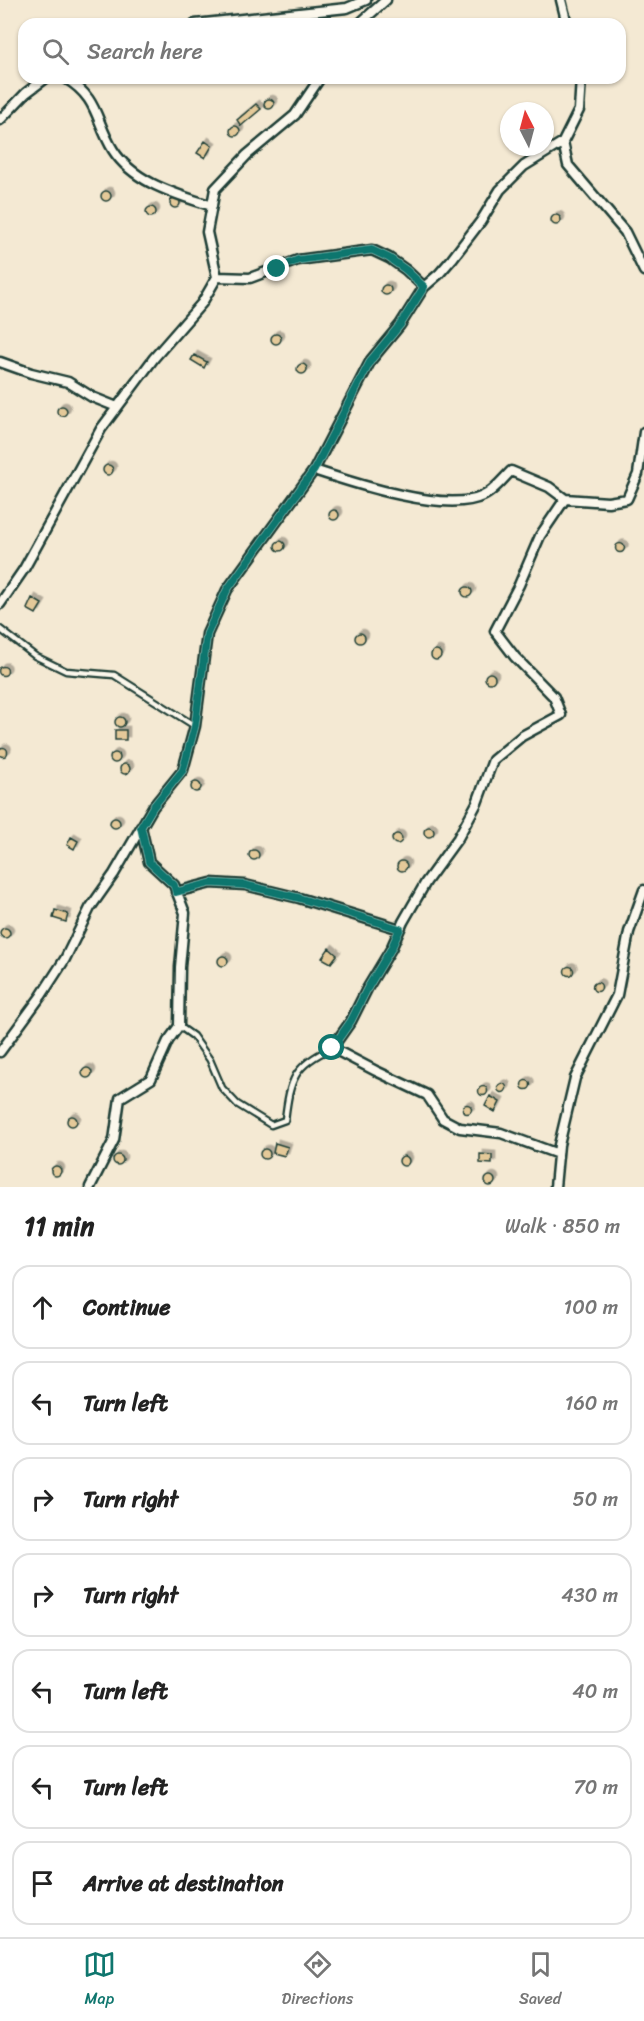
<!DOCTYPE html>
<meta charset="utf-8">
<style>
:root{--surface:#fff;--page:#f2f2f2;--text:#222;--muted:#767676;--line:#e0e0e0;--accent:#0f766e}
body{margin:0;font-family:Sriracha,sans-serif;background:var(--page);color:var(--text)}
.compass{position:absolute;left:500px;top:102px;width:54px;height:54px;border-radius:50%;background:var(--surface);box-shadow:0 2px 4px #0004;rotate:354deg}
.stop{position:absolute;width:18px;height:18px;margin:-14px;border:4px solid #0f766e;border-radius:50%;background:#fff}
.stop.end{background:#0f766e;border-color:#fff;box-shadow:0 2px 6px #0008}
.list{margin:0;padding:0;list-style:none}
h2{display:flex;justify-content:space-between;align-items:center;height:78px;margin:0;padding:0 24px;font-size:26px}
h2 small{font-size:20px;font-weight:400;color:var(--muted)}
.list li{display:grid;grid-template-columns:39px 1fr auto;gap:18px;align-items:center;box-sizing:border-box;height:84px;margin:0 12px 12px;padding:0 12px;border:2px solid var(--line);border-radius:18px}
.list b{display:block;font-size:22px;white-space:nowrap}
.list em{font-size:20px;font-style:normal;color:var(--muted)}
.icon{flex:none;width:33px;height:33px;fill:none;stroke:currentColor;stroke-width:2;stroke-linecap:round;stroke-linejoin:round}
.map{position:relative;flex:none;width:644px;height:1187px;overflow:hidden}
.search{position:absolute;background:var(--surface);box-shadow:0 2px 4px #0004;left:18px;right:18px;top:18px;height:66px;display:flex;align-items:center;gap:15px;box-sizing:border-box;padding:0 21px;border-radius:18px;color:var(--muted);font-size:22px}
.sheet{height:750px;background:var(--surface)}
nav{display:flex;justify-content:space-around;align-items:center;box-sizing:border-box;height:84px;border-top:2px solid var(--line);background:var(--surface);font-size:16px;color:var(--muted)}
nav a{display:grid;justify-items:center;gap:3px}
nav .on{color:var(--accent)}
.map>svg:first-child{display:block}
.building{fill:#e4c999;stroke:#1f3d34;stroke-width:1.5;filter:url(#shadow)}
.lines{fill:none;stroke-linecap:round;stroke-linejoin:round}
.lane-casing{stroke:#1f3d34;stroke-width:9}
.street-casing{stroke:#1f3d34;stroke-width:13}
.lane{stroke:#fbf7ec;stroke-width:4.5}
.street{stroke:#fbf7ec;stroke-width:8}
.route{stroke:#0f766e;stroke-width:8}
</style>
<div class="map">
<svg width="644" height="1187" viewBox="0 0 644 1187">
<defs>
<filter id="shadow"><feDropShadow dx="3.5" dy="-3.5" stdDeviation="0" flood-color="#0004"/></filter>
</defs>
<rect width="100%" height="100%" fill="#f4e9d3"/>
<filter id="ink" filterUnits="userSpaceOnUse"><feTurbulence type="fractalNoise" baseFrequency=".0167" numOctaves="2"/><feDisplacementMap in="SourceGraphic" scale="12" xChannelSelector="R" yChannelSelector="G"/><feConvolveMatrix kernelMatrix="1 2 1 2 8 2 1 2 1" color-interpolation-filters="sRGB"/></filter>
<g filter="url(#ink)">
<!-- building -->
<path class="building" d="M264 104a5 5 0 1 1 10 0a5 5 0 1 1-10 0Z
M256 104 261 109 241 126 237 120Z
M230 131a5 5 0 1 1 10 0a5 5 0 1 1-10 0Z
M205 141 212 146 205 158 197 153Z
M101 196a5 5 0 1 1 10 0a5 5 0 1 1-10 0Z
M170 203a5 5 0 1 1 10 0a5 5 0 1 1-10 0Z
M146 212a5 5 0 1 1 10 0a5 5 0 1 1-10 0Z
M551 220a5 5 0 1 1 10 0a5 5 0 1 1-10 0Z
M381 290a5 5 0 1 1 10 0a5 5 0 1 1-10 0Z
M271 339a5 5 0 1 1 10 0a5 5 0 1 1-10 0Z
M194 355 207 362 204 368 191 360Z
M297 369a5 5 0 1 1 10 0a5 5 0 1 1-10 0Z
M57 411a5 5 0 1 1 10 0a5 5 0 1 1-10 0Z
M103 470a5 5 0 1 1 10 0a5 5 0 1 1-10 0Z
M329 515a5 5 0 1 1 10 0a5 5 0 1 1-10 0Z
M275 546a5 5 0 1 1 10 0a5 5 0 1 1-10 0Z
M615.5 548a4.5 4.5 0 1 1 9 0a4.5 4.5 0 1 1-9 0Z
M462 592a5 5 0 1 1 10 0a5 5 0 1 1-10 0Z
M32 598 42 604 36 614 27 609Z
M355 638a5 5 0 1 1 10 0a5 5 0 1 1-10 0Z
M431 655a5 5 0 1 1 10 0a5 5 0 1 1-10 0Z
M-1.5 671a4.5 4.5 0 1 1 9 0a4.5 4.5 0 1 1-9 0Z
M485 678a5 5 0 1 1 10 0a5 5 0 1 1-10 0Z
M115 722a5 5 0 1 1 10 0a5 5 0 1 1-10 0Z
M115 730H126V740H115Z
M-1.5 752a4.5 4.5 0 1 1 9 0a4.5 4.5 0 1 1-9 0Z
M110 758a5 5 0 1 1 10 0a5 5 0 1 1-10 0Z
M120 769a5 5 0 1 1 10 0a5 5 0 1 1-10 0Z
M191 787a5 5 0 1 1 10 0a5 5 0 1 1-10 0Z
M110 823a5 5 0 1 1 10 0a5 5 0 1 1-10 0Z
M424 832a5 5 0 1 1 10 0a5 5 0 1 1-10 0Z
M392 839a5 5 0 1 1 10 0a5 5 0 1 1-10 0Z
M71 837 78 841 74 849 67 845Z
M249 855a5 5 0 1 1 10 0a5 5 0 1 1-10 0Z
M397 866a5 5 0 1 1 10 0a5 5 0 1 1-10 0Z
M55 910 68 914 66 922 53 918Z
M0 933a5 5 0 1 1 10 0a5 5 0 1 1-10 0Z
M329 948 337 955 331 963 322 958Z
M218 961a5 5 0 1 1 10 0a5 5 0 1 1-10 0Z
M564.5 971a4.5 4.5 0 1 1 9 0a4.5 4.5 0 1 1-9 0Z
M592.5 987a4.5 4.5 0 1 1 9 0a4.5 4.5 0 1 1-9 0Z
M82 1073a5 5 0 1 1 10 0a5 5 0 1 1-10 0Z
M521.5 1085a4.5 4.5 0 1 1 9 0a4.5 4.5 0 1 1-9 0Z
M497.5 1088a4.5 4.5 0 1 1 9 0a4.5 4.5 0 1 1-9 0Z
M478.5 1091a4.5 4.5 0 1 1 9 0a4.5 4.5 0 1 1-9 0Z
M490 1096 500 1102 495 1112 485 1106Z
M462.5 1109a4.5 4.5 0 1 1 9 0a4.5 4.5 0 1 1-9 0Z
M67 1121a5 5 0 1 1 10 0a5 5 0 1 1-10 0Z
M275 1143 288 1147 285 1156 273 1153Z
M260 1154a5 5 0 1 1 10 0a5 5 0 1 1-10 0Z
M480 1154 492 1155V1164L480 1163Z
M113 1160a5 5 0 1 1 10 0a5 5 0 1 1-10 0Z
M399 1161a5 5 0 1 1 10 0a5 5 0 1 1-10 0Z
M51 1171a5 5 0 1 1 10 0a5 5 0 1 1-10 0Z
M485 1181a5 5 0 1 1 10 0a5 5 0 1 1-10 0Z"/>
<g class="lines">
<defs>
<path id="lane" d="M0 629 35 656 66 671 114 675 195 726
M179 1026 193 1036 210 1060 222 1088 237 1104 271 1125 285 1120C290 1079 294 1065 332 1048"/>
<path id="street" d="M561 0 567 24
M195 24 347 8 366 0
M359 24 386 0
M65 78C99 98 95 121 113 150 134 183 176 194 212 206
M581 78 579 110 563 142 568 165 625 232 644 271
M0 120 26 93 46 78
M217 277 250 278 298 260 372 250 389 258 406 270 424 287
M0 362 31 373 68 382 92 397 117 407
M314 470C353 483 446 514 483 496 493 492 503 479 511 471L549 487 565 499 608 502 627 499 638 474 644 432
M0 604 24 569 101 429 154 358 202 303 217 277 207 232 215 189 247 155 295 115 320 78
M176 892 211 883 245 885 299 898 400 929
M0 1052 41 996 65 959 90 908 114 874 153 807 183 770 195 726 207 634 227 590 314 470 371 360 400 325 424 287 439 274 452 259 481 221 500 190 524 166 563 142
M558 1154 501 1133 460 1128 443 1119 427 1095 376 1071 332 1048 351 1021 367 989 391 949 403 922 426 882 458 838 477 803 493 760 522 736 561 715 554 697 515 657 495 631 519 585 540 536 565 499
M90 1187 114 1140 120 1098 151 1079 168 1041 179 1026 180 967 185 913 174 885 149 862 141 827
M555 1187 559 1145 575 1078 617 995 629 932 644 890"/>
</defs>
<!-- lane casing -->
<use href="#lane" class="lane-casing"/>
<!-- street casing -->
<use href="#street" class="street-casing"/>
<!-- lane -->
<use href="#lane" class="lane"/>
<!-- street -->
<use href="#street" class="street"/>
</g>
</g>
<g class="lines" filter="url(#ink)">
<!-- route -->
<path class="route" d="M277 269 298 260 372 250 389 258 406 270 424 287 400 325 371 360 314 470 227 590 207 634 195 726 183 770 153 807 141 827 149 862 174 885 176 892 211 883 245 885 299 898 400 929 391 949 367 989 351 1021 332 1048"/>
</g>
</svg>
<svg class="compass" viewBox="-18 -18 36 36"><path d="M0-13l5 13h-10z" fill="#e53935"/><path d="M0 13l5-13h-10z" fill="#767676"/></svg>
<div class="stop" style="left:332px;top:1048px"></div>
<div class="stop end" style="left:277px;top:269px"></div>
<div class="search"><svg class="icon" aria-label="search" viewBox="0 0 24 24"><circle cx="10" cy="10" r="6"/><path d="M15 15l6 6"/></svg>Search here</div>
</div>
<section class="sheet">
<h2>11 min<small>Walk · 850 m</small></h2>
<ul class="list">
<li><svg class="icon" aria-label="ahead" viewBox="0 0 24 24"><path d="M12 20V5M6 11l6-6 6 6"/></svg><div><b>Continue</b></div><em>100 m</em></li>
<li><svg class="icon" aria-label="left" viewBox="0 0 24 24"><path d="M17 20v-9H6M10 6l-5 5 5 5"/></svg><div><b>Turn left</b></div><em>160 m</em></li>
<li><svg class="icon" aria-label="right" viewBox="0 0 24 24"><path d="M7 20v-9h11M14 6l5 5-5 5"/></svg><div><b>Turn right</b></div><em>50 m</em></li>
<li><svg class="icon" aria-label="right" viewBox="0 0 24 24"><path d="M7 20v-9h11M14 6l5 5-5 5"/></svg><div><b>Turn right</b></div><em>430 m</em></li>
<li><svg class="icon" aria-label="left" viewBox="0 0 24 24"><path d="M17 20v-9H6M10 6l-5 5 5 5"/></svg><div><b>Turn left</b></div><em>40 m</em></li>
<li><svg class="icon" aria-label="left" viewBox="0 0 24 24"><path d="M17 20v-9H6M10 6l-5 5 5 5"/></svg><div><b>Turn left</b></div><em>70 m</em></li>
<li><svg class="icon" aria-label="arrive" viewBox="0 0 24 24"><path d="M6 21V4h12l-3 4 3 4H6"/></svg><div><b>Arrive at destination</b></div></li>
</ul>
</section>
<nav>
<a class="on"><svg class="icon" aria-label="map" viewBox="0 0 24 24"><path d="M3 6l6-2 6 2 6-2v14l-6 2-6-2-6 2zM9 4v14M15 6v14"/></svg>Map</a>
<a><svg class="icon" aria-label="directions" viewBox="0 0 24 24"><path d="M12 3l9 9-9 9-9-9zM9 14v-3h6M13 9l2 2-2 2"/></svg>Directions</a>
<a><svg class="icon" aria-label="saved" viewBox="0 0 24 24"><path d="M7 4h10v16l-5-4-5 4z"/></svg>Saved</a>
</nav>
